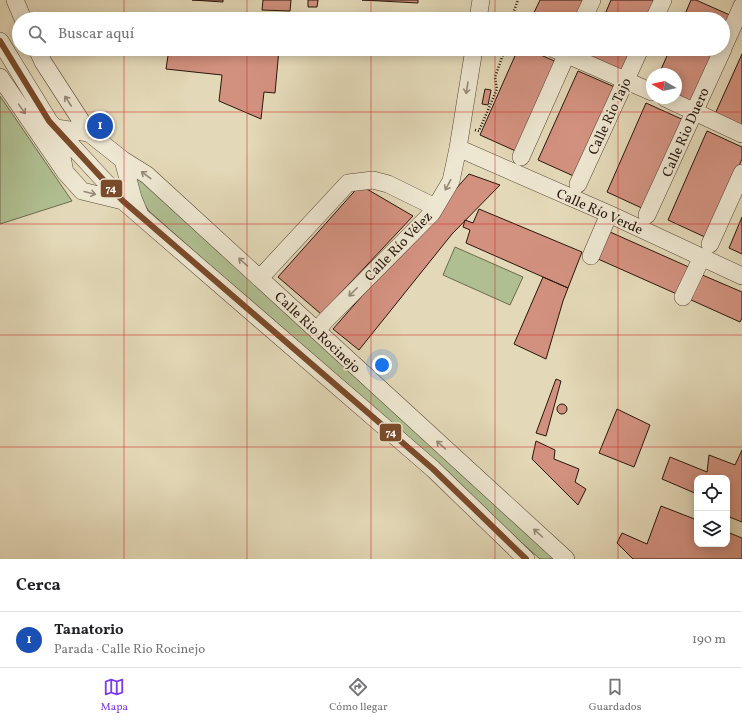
<!DOCTYPE html>
<html lang="es">
<meta charset="utf-8">
<style>
:root{--surface:#fff;--page:#f2f2f2;--text:#202124;--muted:#757577;--line:#e0e0e0;--accent:#7c3aed}
body{margin:0;font-family:Vollkorn,serif;background:var(--page);color:var(--text)}
.controls{position:absolute;right:12px;bottom:12px;display:grid;overflow:hidden;border-radius:8px;box-shadow:0 2px 10px #0003}
.controls button{width:36px;height:36px;display:grid;place-items:center;padding:0;border:0;border-bottom:1px solid var(--line);background:var(--surface);color:var(--text);font:20px sans-serif}
.compass{position:absolute;left:646px;top:68px;width:36px;height:36px;border-radius:50%;background:var(--surface);box-shadow:0 2px 10px #0003;rotate:279deg}
.you{position:absolute;left:382px;top:365px;width:14px;height:14px;margin:-10px;border:3px solid #fff;border-radius:50%;background:#1a73e8;box-shadow:0 0 0 6px #1a73e833}
.badge{display:grid;place-items:center;width:26px;height:26px;border-radius:50%;background:var(--accent);color:#fff;font-size:13px;font-weight:700}
.pin{position:absolute;translate:-50% -50%;border:2px solid #fff;box-shadow:0 1px 4px #0006}
.list{margin:0;padding:0;list-style:none}
h2{display:flex;justify-content:space-between;align-items:center;height:52px;margin:0;padding:0 16px;font-size:17px}
h2 small{font-size:13px;font-weight:400;color:var(--muted)}
.list li{display:grid;grid-template-columns:26px 1fr auto;gap:12px;align-items:center;box-sizing:border-box;height:56px;padding:0 16px;border-top:1px solid var(--line)}
.list b{display:block;font-size:15px;white-space:nowrap}
.list p{margin:0;font-size:13px;white-space:nowrap;color:var(--muted)}
.list em{font-size:13px;font-style:normal;color:var(--muted)}
.icon{flex:none;width:22px;height:22px;fill:none;stroke:currentColor;stroke-width:2;stroke-linecap:round;stroke-linejoin:round}
.map{position:relative;flex:none;width:742px;height:559px;overflow:hidden}
.search{position:absolute;background:var(--surface);box-shadow:0 2px 10px #0003;left:12px;right:12px;top:12px;height:44px;display:flex;align-items:center;gap:10px;box-sizing:border-box;padding:0 14px;border-radius:22px;color:var(--muted);font-size:15px}
.sheet{height:108px;background:var(--surface)}
nav{display:flex;justify-content:space-around;align-items:center;box-sizing:border-box;height:56px;border-top:1px solid var(--line);background:var(--surface);font-size:11px;color:var(--muted)}
nav a{display:grid;justify-items:center;gap:2px}
nav .on{color:var(--accent)}
.map>svg:first-child{display:block}
.green{fill:#b0bf91;stroke:#6c6a4f}
.building{fill:#d2917f;stroke:#28160d}
.lines{fill:none;stroke-linecap:round;stroke-linejoin:round}
.minor-casing{stroke:#574638;stroke-width:18}
.path{stroke:#28160d;stroke-width:2.5;stroke-dasharray:1 2;stroke-linecap:butt}
.minor{stroke:#ede6d0;stroke-width:17}
.bus-1-casing{stroke:#ede6d0;stroke-width:9}
.bus-1{stroke:#7a4b2a;stroke-width:6}
.oneway{stroke:#948878}
.grid{fill:none;stroke:#d62828;stroke-width:1;stroke-opacity:0.55}
.labels{text-anchor:middle;stroke-width:3.5;stroke-linejoin:round;paint-order:stroke}
.street-label{font-size:14px;fill:#28160d;stroke:#ede6d0}
.line-badge{stroke:#ede6d0;stroke-width:1.5}
.badge-label{font-size:11px;text-anchor:middle;font-weight:bold;fill:#fff}
</style>
<div class="map">
<svg width="742" height="559" viewBox="0 0 742 559">
<rect width="100%" height="100%" fill="#e3d8b7"/>
<filter id="stains"><feTurbulence type="fractalNoise" baseFrequency=".005" numOctaves="4"/><feColorMatrix values="0 0 0 0 .2 0 0 0 0 .09 0 0 0 0 .02 0 0 0 .5 -.17"/></filter>
<radialGradient id="worn" r=".72"><stop offset=".6" stop-color="#630" stop-opacity="0"/><stop offset="1" stop-color="#630" stop-opacity=".3"/></radialGradient>
<!-- green -->
<path class="green" d="M0 96 72 201 0 224Z
M136 178 161 195 561 559H540L149 211 137 194Z
M455 247 523 277 510 305 443 275Z"/>
<!-- building -->
<path class="building" d="M192 0H223V2Z
M263 0H291L290 11 262 10Z
M308 0H318L317 7H308Z
M362 0H418V3Z
M540 0H587L579 19H531Z
M611 0H658L650 19H603Z
M691 0H696L732 16 723 36V19H683Z
M194 16 208 17 207 19H193Z
M169 49H279L275 93 264 92 261 119 219 101 222 75 166 69Z
M518 49H527L559 63 520 153 480 135Z
M589 49H637L625 75 586 57Z
M670 49H717L692 105 676 98V74H659Z
M742 54V126L715 114Z
M578 71 617 88 578 178 538 160Z
M485 89 491 90 488 105 482 104Z
M646 103 686 121 646 210 607 192Z
M707 131 742 147V159L707 238 668 220Z
M469 174 500 185 452 234 359 350 333 329Z
M360 185 413 216 321 314 278 277Z
M479 209 582 252 568 288 466 243 470 230 463 227 465 220 473 223Z
M742 217V254L729 248Z
M610 232 691 268 679 295 598 259Z
M700 274 742 292V318L740 322 689 299Z
M543 277 568 288 563 301 546 359 514 344Z
M556 379 561 381 546 436 536 433Z
M557 409a5 5 0 1 1 10 0a5 5 0 1 1-10 0Z
M617 409 650 425 634 467 599 453Z
M536 441 555 450 554 459 579 469 575 482 586 489 578 505 532 459Z
M742 450V522L727 516V478H697V494L662 479 670 457 707 472 709 455 735 465Z
M661 506 697 520V544H727V532L742 538V559H633L617 543 622 533 647 544Z"/>
<g class="lines">
<defs>
<path id="minor" d="M15 0 23 19
M478 19 481 0
M583 19 592 0
M654 19 663 0
M0 41 49 121 123 201 433 469 526 559
M723 48 742 6
M37 49 43 62 89 133
M554 49 652 92
M0 77 65 172 82 191 123 201
M665 98 742 134
M458 148 609 214 742 276
M521 157 569 49
M123 160 133 198 140 215
M65 172 56 128 89 133 123 160 147 175 566 559
M578 184 640 49
M647 215 723 49
M710 244 742 173
M591 256 609 214
M260 278 348 183 373 180 388 184 435 207
M683 297 702 257
M317 331 324 322 432 213 451 181 458 148 474 49"/>
</defs>
<!-- minor casing -->
<use href="#minor" class="minor-casing"/>
<!-- path -->
<path class="path" d="M511 19 518 0
M475 130 479 131 497 89 495 77 505 49"/>
<!-- minor -->
<use href="#minor" class="minor"/>
<defs>
<path id="bus-1" d="M0 41 49 121 123 201 433 469 526 559"/>
</defs>
<!-- bus-1 casing -->
<use href="#bus-1" class="bus-1-casing"/>
<!-- bus-1 -->
<use href="#bus-1" class="bus-1"/>
</g>
<!-- one-way arrows -->
<defs><path id="oneway-shaft" d="M-6 0H5M1.5-3L5.5 0L1.5 3" fill="none" stroke-width="1.6" stroke-linecap="round" stroke-linejoin="round"/></defs>
<g class="oneway">
<use href="#oneway-shaft" transform="translate(467 88) rotate(99)"/>
<use href="#oneway-shaft" transform="translate(68 101) rotate(-123)"/>
<use href="#oneway-shaft" transform="translate(22 109) rotate(55)"/>
<use href="#oneway-shaft" transform="translate(146 175) rotate(-143)"/>
<use href="#oneway-shaft" transform="translate(448 185) rotate(118)"/>
<use href="#oneway-shaft" transform="translate(90 193) rotate(14)"/>
<use href="#oneway-shaft" transform="translate(243 262) rotate(-138)"/>
<use href="#oneway-shaft" transform="translate(353 292) rotate(135)"/>
<use href="#oneway-shaft" transform="translate(441 445) rotate(-138)"/>
<use href="#oneway-shaft" transform="translate(538 533) rotate(-138)"/>
</g>
<!-- grid -->
<path class="grid" d="M124 0V19M247 0V19M371 0V19M495 0V19M618 0V19M124 49V559M247 49V559M371 49V559M495 49V559M618 49V559M0 112H742M0 224H742M0 335H742M0 447H742"/>
<g class="labels">
<!-- street labels -->
<g class="street-label">
<text transform="translate(609 116) rotate(-65)" y="5">Calle Rio Tajo</text>
<text transform="translate(685 132) rotate(-66)" y="5">Calle Rio Duero</text>
<text transform="translate(600 211) rotate(24)" y="5">Calle Río Verde</text>
<text transform="translate(398 246) rotate(-46)" y="5">Calle Río Vélez</text>
<text transform="translate(318 332) rotate(43)" y="5">Calle Rio Rocinejo</text>
</g>
</g>
<g class="line-badge">
<rect x="100" y="179" width="23" height="19" rx="4" fill="#7a4b2a"/>
<rect x="379" y="423" width="23" height="19" rx="4" fill="#7a4b2a"/>
</g>
<g class="badge-label">
<text x="111" y="192">74</text>
<text x="391" y="436">74</text>
</g>
<rect width="100%" height="100%" filter="url(#stains)"/>
<rect width="100%" height="100%" fill="url(#worn)"/>
</svg>
<div class="controls">
<button><svg class="icon" aria-label="locate" viewBox="0 0 24 24"><circle cx="12" cy="12" r="6"/><path d="M12 2v4M12 18v4M2 12h4M18 12h4"/></svg></button>
<button><svg class="icon" aria-label="layers" viewBox="0 0 24 24"><path d="M12 4l9 5-9 5-9-5zM3 14l9 5 9-5"/></svg></button>
</div>
<svg class="compass" viewBox="-18 -18 36 36"><path d="M0-13l5 13h-10z" fill="#e53935"/><path d="M0 13l5-13h-10z" fill="#757577"/></svg>
<div class="you"></div>
<div class="pin badge" style="left:100px;top:126px;background:#1a4fb4">1</div>
<div class="search"><svg class="icon" aria-label="search" viewBox="0 0 24 24"><circle cx="10" cy="10" r="6"/><path d="M15 15l6 6"/></svg>Buscar aquí</div>
</div>
<section class="sheet">
<h2>Cerca<small></small></h2>
<ul class="list">
<li><span class="badge" style="background:#1a4fb4">1</span><div><b>Tanatorio</b><p>Parada · Calle Rio Rocinejo</p></div><em>190 m</em></li>
</ul>
</section>
<nav>
<a class="on"><svg class="icon" aria-label="map" viewBox="0 0 24 24"><path d="M3 6l6-2 6 2 6-2v14l-6 2-6-2-6 2zM9 4v14M15 6v14"/></svg>Mapa</a>
<a><svg class="icon" aria-label="directions" viewBox="0 0 24 24"><path d="M12 3l9 9-9 9-9-9zM9 14v-3h6M13 9l2 2-2 2"/></svg>Cómo llegar</a>
<a><svg class="icon" aria-label="saved" viewBox="0 0 24 24"><path d="M7 4h10v16l-5-4-5 4z"/></svg>Guardados</a>
</nav>
